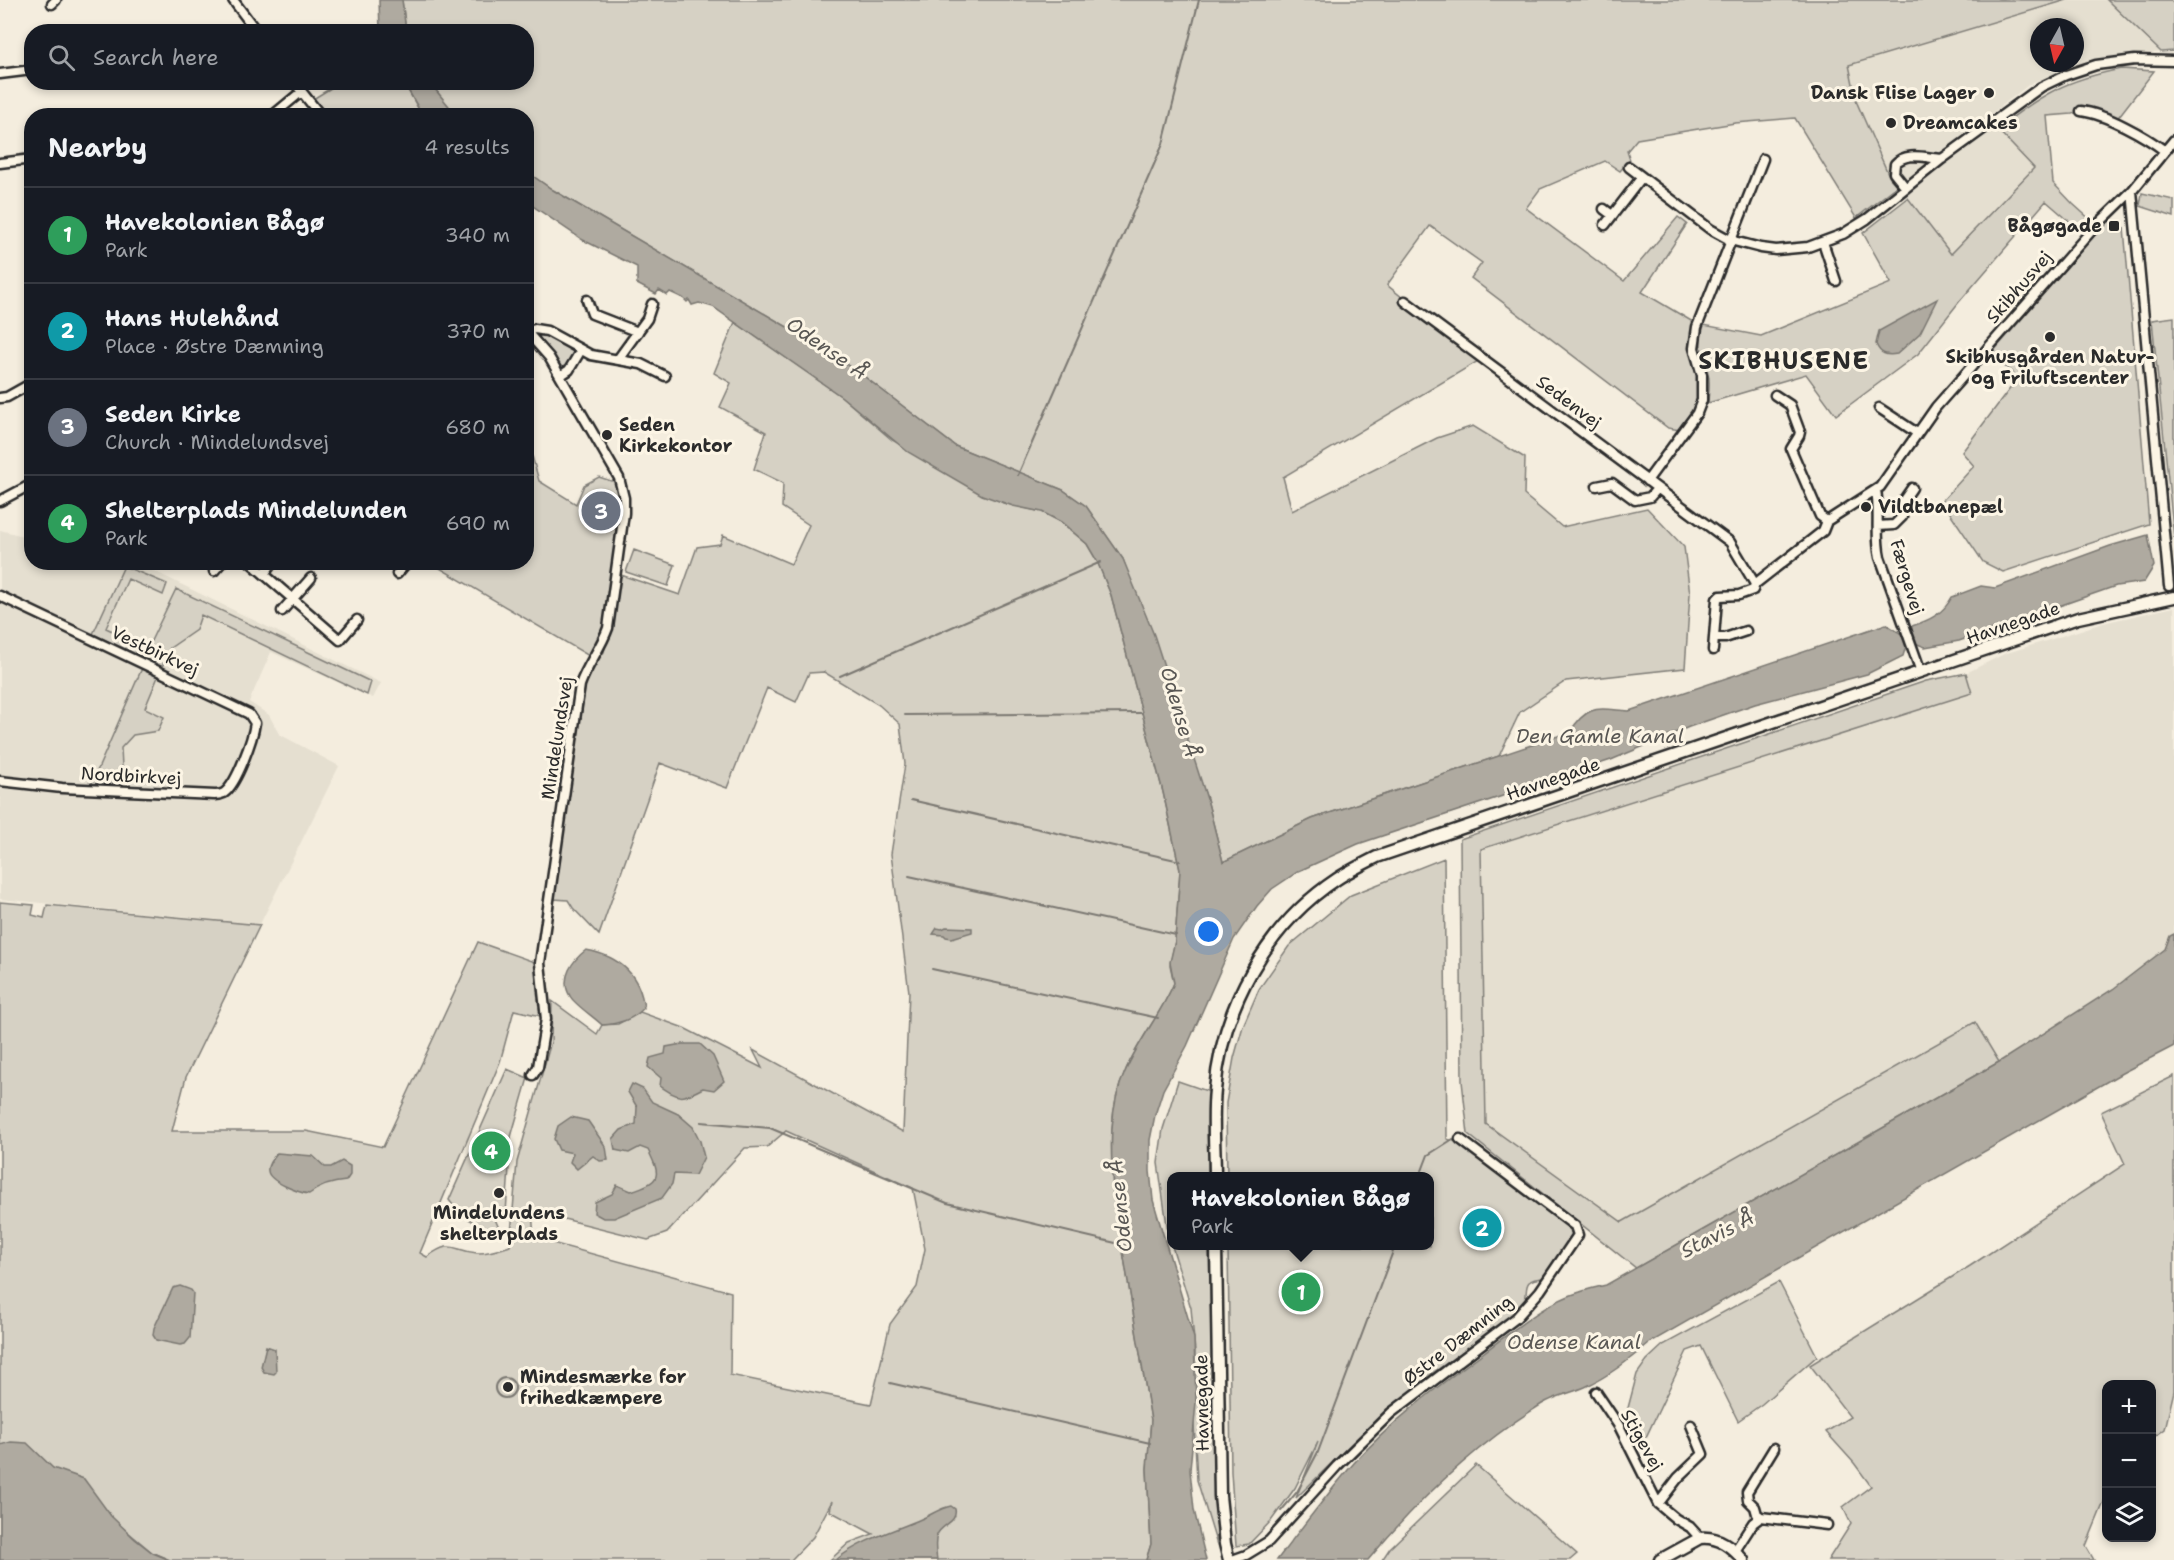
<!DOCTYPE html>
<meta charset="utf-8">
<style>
:root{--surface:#171b24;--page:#20242c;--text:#f1f3f6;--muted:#9ea1a6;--line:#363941;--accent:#98999b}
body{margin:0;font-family:"Shantell Sans",sans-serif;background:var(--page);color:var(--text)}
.controls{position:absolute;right:18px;bottom:18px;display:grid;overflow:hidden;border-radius:12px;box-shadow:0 3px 9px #0003}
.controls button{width:54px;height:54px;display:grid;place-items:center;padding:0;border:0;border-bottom:2px solid var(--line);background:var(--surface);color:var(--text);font:30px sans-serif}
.compass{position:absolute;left:2030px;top:18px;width:54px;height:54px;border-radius:50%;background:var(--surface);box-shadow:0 3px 9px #0003;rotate:188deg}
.you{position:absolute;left:1209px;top:932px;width:21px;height:21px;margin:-15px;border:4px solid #fff;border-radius:50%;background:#1a73e8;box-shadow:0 0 0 9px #1a73e833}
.badge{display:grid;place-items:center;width:39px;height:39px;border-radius:50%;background:var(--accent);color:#fff;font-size:20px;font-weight:700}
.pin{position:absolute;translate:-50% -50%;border:3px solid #fff;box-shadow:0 2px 6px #0006}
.popup{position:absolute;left:1167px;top:1172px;width:267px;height:78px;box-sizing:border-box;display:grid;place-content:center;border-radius:12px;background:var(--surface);filter:drop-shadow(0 2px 4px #0005);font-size:20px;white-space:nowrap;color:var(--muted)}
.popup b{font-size:22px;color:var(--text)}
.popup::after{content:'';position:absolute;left:50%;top:100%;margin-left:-12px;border:12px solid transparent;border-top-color:var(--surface)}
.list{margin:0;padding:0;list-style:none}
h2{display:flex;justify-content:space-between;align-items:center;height:78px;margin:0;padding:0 24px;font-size:26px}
h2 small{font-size:20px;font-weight:400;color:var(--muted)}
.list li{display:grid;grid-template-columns:39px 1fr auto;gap:18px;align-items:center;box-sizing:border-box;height:96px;padding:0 24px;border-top:2px solid var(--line)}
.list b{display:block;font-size:22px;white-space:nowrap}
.list p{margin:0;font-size:20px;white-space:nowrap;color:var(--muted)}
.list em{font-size:20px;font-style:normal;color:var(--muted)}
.icon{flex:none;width:33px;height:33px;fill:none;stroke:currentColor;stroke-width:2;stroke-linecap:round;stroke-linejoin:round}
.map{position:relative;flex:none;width:2174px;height:1560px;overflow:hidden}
.search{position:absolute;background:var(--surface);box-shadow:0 3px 9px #0003;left:24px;top:24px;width:510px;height:66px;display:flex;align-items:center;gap:15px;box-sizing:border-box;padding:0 21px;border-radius:24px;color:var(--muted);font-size:22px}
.panel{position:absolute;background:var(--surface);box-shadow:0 3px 9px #0003;left:24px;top:108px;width:510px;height:462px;border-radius:24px}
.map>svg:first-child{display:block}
.built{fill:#e5dfd0;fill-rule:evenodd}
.green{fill:#d6d1c4;stroke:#807e78;stroke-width:1.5;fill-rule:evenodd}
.water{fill:#afaaa0;stroke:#7a7771;stroke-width:1.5}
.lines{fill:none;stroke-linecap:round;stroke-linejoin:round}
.stream{stroke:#7a7771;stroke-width:2}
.minor-casing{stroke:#2b2b2b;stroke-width:13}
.tertiary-casing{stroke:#2b2b2b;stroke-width:15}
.minor{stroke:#fcf5e5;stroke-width:8}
.tertiary{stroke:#fcf5e5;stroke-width:10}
.poi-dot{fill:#2b2b2b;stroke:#fcf5e5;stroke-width:2}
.labels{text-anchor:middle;stroke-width:6;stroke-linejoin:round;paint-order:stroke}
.poi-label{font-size:18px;font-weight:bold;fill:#2b2b2b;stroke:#fcf5e5;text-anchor:start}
.street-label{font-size:18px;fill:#2b2b2b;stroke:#fcf5e5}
.water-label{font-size:20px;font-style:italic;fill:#595754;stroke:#fcf5e5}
.district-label{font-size:24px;font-weight:bold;letter-spacing:1.5px;fill:#2b2b2b;stroke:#fcf5e5}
</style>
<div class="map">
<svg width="2174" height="1560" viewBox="0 0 2174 1560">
<rect width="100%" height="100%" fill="#f4edde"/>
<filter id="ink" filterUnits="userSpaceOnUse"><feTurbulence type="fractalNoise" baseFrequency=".0167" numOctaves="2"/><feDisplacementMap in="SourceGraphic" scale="12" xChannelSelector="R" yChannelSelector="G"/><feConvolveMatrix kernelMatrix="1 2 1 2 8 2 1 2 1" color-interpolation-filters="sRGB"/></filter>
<g filter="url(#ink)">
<!-- built -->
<path class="built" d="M2067 0H2107L2161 52 2090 59 2031 83 1991 114 1997 129 2034 168 1951 254 1890 178 1857 103 1848 65ZM2039 27H2075V63H2039Z
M0 530 31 538 32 562 138 563 381 683 373 698 271 652 249 702 269 715 279 734 339 766 260 924 0 899Z
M2174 607V934L2170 936 2165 949 2113 989 1999 1062 1974 1022 1622 1222 1486 1124 1481 849 1971 693 1966 673 2004 654 2103 623Z"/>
<!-- green -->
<path class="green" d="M402 0H2067L1849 65 1857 103 1890 178 1897 186 1856 218 1795 118 1735 123 1637 139 1627 151 1630 160 1620 171 1605 161 1540 189 1526 208 1624 281 1678 217 1687 224 1642 292 1693 322 1690 348 1698 376V399L1694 412 1680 430 1668 428 1471 278 1482 263 1430 226 1387 285 1480 360 1283 477 1292 511 1437 438 1473 426 1525 458 1524 495 1562 527 1647 508 1684 547 1690 594 1685 668 1566 681 1520 712 1499 756 1312 819 1223 862 1207 799 1123 559 1086 506 1063 490 955 446 861 374 806 338 553 190 527 172 526 116 456 115 430 83 526 82V32L406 31Z
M2107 0H2170L2174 4V51L2161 52Z
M2121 69 2154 71 2116 120 2088 108 2072 114 2047 116 2053 183 2073 204 2093 222 2083 233 2046 201 1959 302 1918 354 1836 415 1806 374 1708 403C1708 394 1711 382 1708 373 1703 352 1697 347 1704 325L1761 336 1891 283 1863 233 1908 198 1951 254 2034 168 1997 129C2042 94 2065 80 2121 69Z
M339 83H404L419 110 414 115H326L313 99Z
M2142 193 2174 200V217L2140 206Z
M2108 220 2124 228 2149 524 2003 572 1983 562 1942 501 1974 466 1962 452 2018 378 1991 354Z
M2174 317V538L2152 320Z
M735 322 842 397 892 440 1003 503 1042 512 1061 522 1087 544 1097 561 1111 595 1163 792 1180 870 1175 941 1170 965 1174 983C1161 1014 1138 1041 1125 1072 1108 1108 1111 1152 1113 1191L1151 1420 1147 1469 1151 1544 1146 1560H830L849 1543 873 1534 830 1511 832 1501 813 1537 791 1560H165L167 1559 153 1553 122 1527 0 1560V902L34 905 32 915 44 918 47 905 260 925 186 1077 172 1131H306L383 1147 478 942 537 963 541 1016 514 1010 500 1062 420 1253 427 1257C453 1238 452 1251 477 1253 487 1254 500 1249 510 1246L517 1162 551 1042 552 1001 597 1034 602 1025 618 1024 640 1012 684 1028 762 1068 753 1050 903 1132 909 992 891 854 905 764 900 724 879 705 824 672 809 673 796 702 767 688 727 788 660 763 599 935 573 908 568 900 554 899 587 675 604 652 621 575 680 595 697 547 720 544 723 535 791 564 809 525 782 507 783 483 754 469 766 432 720 407 731 383 714 373ZM786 1131 913 1188 925 1249 917 1287 890 1324 871 1404 730 1375 731 1292 534 1238 532 1211 648 1240 667 1233 745 1148 767 1147Z
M540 331 575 350 577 352 566 368 558 366 535 335Z
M527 438 539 481 576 504 584 485 599 477 611 481 617 480 620 518 604 629 589 656 438 567 440 562H526Z
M634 550 675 565 668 586 626 572Z
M124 566 167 584 163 595 128 579 106 628 148 647 176 589 371 682 367 695 201 615 196 630 170 648 145 708 164 717 158 731 133 735 121 748 123 785H91L146 659 93 634Z
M1966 673 1972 693 1481 849 1486 1124 1622 1222 1975 1022 1999 1062 1636 1268 1468 1134 1462 1081 1460 839 1926 681Z
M1444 858 1447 1139 1457 1142 1569 1227 1572 1235 1560 1256 1544 1278C1518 1279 1531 1291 1523 1306 1521 1309 1518 1311 1516 1313L1430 1375 1353 1442 1296 1498 1318 1442 1295 1488 1271 1521 1249 1544 1236 1546 1231 1472 1228 1246H1430V1176H1227L1226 1103 1234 1058 1243 1026 1259 989 1289 946 1351 895Z
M507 1069 528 1078 511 1137 506 1213 495 1219 498 1226 496 1232C480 1229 458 1213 449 1200Z
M2174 1076V1391L2165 1429 2154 1437H2152V1384H2106V1497L2086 1546 2094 1560H1828L1851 1524 1843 1507 1871 1486 1854 1463 1826 1432 1850 1417 1810 1365 1970 1266 2125 1164 2101 1112Z
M1178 1081 1210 1092 1208 1176H1172V1245L1168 1232 1158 1163 1163 1129Z
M1172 1246H1209L1217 1545 1197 1480 1194 1424 1195 1351 1191 1308Z
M1779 1282 1817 1356 1762 1404 1738 1421 1701 1346 1687 1351 1646 1437 1631 1441 1624 1423 1637 1374 1647 1360 1663 1345Z
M1476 1465 1577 1554 1570 1560H1382L1390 1548Z"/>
<!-- water -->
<path class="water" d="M379 0H402L406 31H380Z
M404 83H430L456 115H414L418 112V107Z
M527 172 553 190 806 338 861 374 955 446 1063 490 1086 506 1123 559 1154 635 1207 799 1223 862 1312 819 1570 732C1588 703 1598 709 1629 711L1886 624 1903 635 1911 632 1912 626C1930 620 1943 614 1952 597L1981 586 1995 588 2110 546 2148 535 2154 566 2144 582 2116 586 1959 641 1925 647 1915 643 1906 646 1903 656 1867 674 1755 704 1689 727 1611 760 1358 844 1299 871 1272 889 1257 906 1234 939 1187 1046 1163 1090 1155 1115 1150 1140V1171L1153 1200 1194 1338 1196 1402 1190 1470 1194 1510 1206 1560H1146L1151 1544 1147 1469 1151 1420 1113 1191C1111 1152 1108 1108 1125 1072 1138 1041 1161 1014 1174 983L1170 962 1175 941 1180 870 1163 792 1111 595 1097 561 1087 544 1061 522 1042 512 1013 506 982 495 908 452 842 397 713 307 699 303 692 305 689 300 687 302 683 298 670 292 667 295 659 290 656 294 637 284V267L583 240 527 202Z
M1937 299 1920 333 1897 354C1886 356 1880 354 1876 344L1879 331Z
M946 927 972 928V932L952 938 946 937 944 935 933 934 937 928 942 929Z
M2174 934V1046L2122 1073 1649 1343C1629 1360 1609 1376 1585 1387 1571 1393 1555 1396 1542 1404 1474 1446 1419 1499 1368 1560H1277C1302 1527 1327 1494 1354 1463 1392 1421 1438 1386 1483 1353 1513 1331 1544 1303 1580 1292 1588 1289 1597 1287 1606 1285L1999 1062 2113 989 2165 949 2170 936Z
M586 950C619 956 640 975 644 1008 633 1020 618 1024 602 1025 594 1017 575 1005 570 996 559 978 573 960 586 950Z
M682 1044H700L713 1056 724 1081 714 1090 703 1088C681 1100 680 1099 660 1086L661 1078 648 1067 650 1058 665 1054 666 1047Z
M632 1084 643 1089 652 1102 678 1114 693 1127 700 1141 704 1157 695 1175 674 1174 672 1184 662 1198 614 1218H603L594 1213 595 1202 612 1194 617 1185 631 1191C660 1181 662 1178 648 1150L640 1147 629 1153 615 1150 613 1139 621 1130 636 1124 637 1107 628 1092Z
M571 1117 588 1121 606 1147 608 1160 600 1161 593 1156 577 1169 570 1162 573 1153 559 1150 554 1139 558 1126Z
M277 1153 313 1156 325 1167H331L342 1161 350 1166V1175L346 1181C332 1182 321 1185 309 1194 300 1193 269 1182 268 1171 267 1164 273 1158 277 1153Z
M180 1286 191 1290 193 1293 190 1338 185 1344 180 1345 156 1340 153 1335 154 1328 173 1288Z
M266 1346 275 1349 276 1372 274 1374 264 1372 261 1367Z
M11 1442 27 1443 53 1468 84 1479 111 1516 135 1539 153 1553 170 1560H0V1445Z
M951 1506 955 1509C958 1523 941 1524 937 1535 934 1543 936 1552 937 1560H836C861 1540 891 1532 921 1519 931 1515 940 1508 951 1506Z"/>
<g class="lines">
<!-- stream -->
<path class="stream" d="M1018 475 1163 144 1199 0
M840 676 1101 562
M905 715 1142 713
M911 800 1180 861
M909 876 1176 935
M932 969 1158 1018
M701 1122 770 1128 947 1203 1124 1245
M1420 1176 1428 1155 1453 1139
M495 1388a10 10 0 1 1 20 0a10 10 0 1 1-20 0Z
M890 1383 1150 1443
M1281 1511 1297 1492 1318 1452 1395 1246"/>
<defs>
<path id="minor" d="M233 0 257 32
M52 4 56 0
M0 74 32 70
M294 82 321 116
M2081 111C2106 114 2145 136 2165 151
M272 116 301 92
M0 163 32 159
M1629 167 1710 229 1730 240 1761 248 1776 250 1808 247 1843 234 1867 219 1942 159 2041 87 2066 75 2096 65 2135 60 2174 61
M1906 188 1894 173 1895 164C1906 151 1926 158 1942 159
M2132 191 2169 586
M1604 209 1612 215
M1605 225 1642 177
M1823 242 1836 281
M587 300 592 314 638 332
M1405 301 1730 542 1755 584
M526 331 549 357 619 478 624 498V513L608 628C601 648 587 665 580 685L540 963 546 1019 538 1067 533 1075
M528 331 535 329 547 331 591 355 641 364 665 376
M618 359 647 319 652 304
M560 376 569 370 581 350
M1775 395 1790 405 1800 432 1799 436 1791 449 1820 516 1827 521
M0 398 7 397 32 383
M1879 408 1917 433
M1647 481 1697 413 1702 400V375L1694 348 1697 327 1763 159
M1597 486 1612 483 1635 500 1650 497 1657 489
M1876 490C1880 513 1875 535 1880 557L1921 672
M0 501 32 484
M1878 526 1894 525 1902 517 1903 501 1912 488
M250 562 340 640 357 620
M214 571 222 562
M264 574 273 562
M397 574 407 562
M0 596 249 714 255 723C253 738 237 784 224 793 222 794 217 795 215 795L62 788 0 781
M282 611 311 578
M1714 638H1725L1746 631
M1713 650 1717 599 1720 596 1739 595 1753 590 1755 584 1823 531 1827 521 1880 487 1936 407 2092 230 2132 191 2174 140
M1596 1392 1619 1426 1658 1504 1676 1519 1690 1527 1700 1538
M1658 1504 1678 1478 1703 1454 1691 1425
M1761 1517 1757 1514 1755 1507 1748 1500 1747 1492 1774 1448
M1735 1551 1753 1523 1761 1517 1827 1525
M1232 1560 1246 1555 1269 1541 1337 1466 1391 1413 1516 1318 1540 1291 1578 1235 1575 1226 1460 1139"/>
<path id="tertiary" d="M1215 1176C1215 1148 1212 1118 1215 1090 1222 1007 1266 926 1337 879 1349 871 1363 864 1377 857L2078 618 2174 597
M1216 1246 1220 1496 1225 1544 1229 1560
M1660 1560 1700 1538C1719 1536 1732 1547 1743 1560"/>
</defs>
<!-- minor casing -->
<use href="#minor" class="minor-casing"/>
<!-- tertiary casing -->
<use href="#tertiary" class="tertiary-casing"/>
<!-- minor -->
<use href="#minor" class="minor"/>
<!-- tertiary -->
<use href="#tertiary" class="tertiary"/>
</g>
</g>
<!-- markers -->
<g class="poi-dot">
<circle cx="1989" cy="93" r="6"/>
<circle cx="1891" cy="123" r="6"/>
<rect x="2108" y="220" width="12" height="12" rx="3"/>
<circle cx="2050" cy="337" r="6"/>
<circle cx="607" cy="435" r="6"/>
<circle cx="1866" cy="507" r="6"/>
<circle cx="499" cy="1193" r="6"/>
<circle cx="508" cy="1387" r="6"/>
</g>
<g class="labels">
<!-- poi labels -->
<g class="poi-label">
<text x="1977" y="99" text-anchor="end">Dansk Flise Lager</text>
<text x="1903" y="129">Dreamcakes</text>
<text x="2102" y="232" text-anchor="end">Bågøgade</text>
<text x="2050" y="363" text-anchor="middle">Skibhusgården Natur-<tspan x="2050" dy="21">og Friluftscenter</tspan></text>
<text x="619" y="431">Seden<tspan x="619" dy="21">Kirkekontor</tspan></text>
<text x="1878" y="513">Vildtbanepæl</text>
<text x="499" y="1219" text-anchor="middle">Mindelundens<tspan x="499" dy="21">shelterplads</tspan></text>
<text x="520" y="1383">Mindesmærke for<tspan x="520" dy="21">frihedkæmpere</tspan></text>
</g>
<!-- street labels -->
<g class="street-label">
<text transform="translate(2019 287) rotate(-49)" y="6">Skibhusvej</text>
<text transform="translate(1569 402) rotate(37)" y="6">Sedenvej</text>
<text transform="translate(1907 577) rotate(73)" y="6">Færgevej</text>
<text transform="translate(2013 623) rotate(-19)" y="6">Havnegade</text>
<text transform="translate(155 651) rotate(25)" y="6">Vestbirkvej</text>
<text transform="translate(557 738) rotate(-81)" y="6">Mindelundsvej</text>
<text transform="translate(131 776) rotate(3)" y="6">Nordbirkvej</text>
<text transform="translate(1553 779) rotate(-19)" y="6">Havnegade</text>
<text transform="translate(1458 1340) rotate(-38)" y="6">Østre Dæmning</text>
<text transform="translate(1202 1403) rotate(-91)" y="6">Havnegade</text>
<text transform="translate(1642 1440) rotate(61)" y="6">Stigevej</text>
</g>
<!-- water labels -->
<g class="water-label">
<text transform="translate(827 348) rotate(35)" y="7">Odense Å</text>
<text transform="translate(1180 712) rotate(74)" y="7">Odense Å</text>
<text x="1600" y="743">Den Gamle Kanal</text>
<text transform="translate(1120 1206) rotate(-96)" y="7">Odense Å</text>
<text transform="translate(1717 1234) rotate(-27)" y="7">Stavis Å</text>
<text x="1574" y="1349">Odense Kanal</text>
</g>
<!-- district labels -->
<g class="district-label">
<text x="1784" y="369">SKIBHUSENE</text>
</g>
</g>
</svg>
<div class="controls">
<button>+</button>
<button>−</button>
<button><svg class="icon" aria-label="layers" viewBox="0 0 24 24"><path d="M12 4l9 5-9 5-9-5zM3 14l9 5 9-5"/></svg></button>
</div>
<svg class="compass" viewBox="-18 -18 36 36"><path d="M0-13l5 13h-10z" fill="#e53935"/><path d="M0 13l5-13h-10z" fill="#9ea1a6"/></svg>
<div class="you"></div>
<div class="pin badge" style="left:1301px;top:1292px;background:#2e9e5b">1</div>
<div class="popup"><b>Havekolonien Bågø</b>Park</div>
<div class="pin badge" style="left:1482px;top:1228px;background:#0f9aa8">2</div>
<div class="pin badge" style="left:601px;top:511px;background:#6b7280">3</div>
<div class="pin badge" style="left:491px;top:1151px;background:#2e9e5b">4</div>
<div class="search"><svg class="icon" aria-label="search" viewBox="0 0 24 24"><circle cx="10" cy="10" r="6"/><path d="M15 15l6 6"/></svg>Search here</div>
<section class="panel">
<h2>Nearby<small>4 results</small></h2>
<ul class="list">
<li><span class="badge" style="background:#2e9e5b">1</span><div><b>Havekolonien Bågø</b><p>Park</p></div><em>340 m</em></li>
<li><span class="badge" style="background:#0f9aa8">2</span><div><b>Hans Hulehånd</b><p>Place · Østre Dæmning</p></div><em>370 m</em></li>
<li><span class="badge" style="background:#6b7280">3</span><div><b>Seden Kirke</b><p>Church · Mindelundsvej</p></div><em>680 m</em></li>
<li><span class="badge" style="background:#2e9e5b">4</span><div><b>Shelterplads Mindelunden</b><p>Park</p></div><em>690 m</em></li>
</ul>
</section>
</div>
